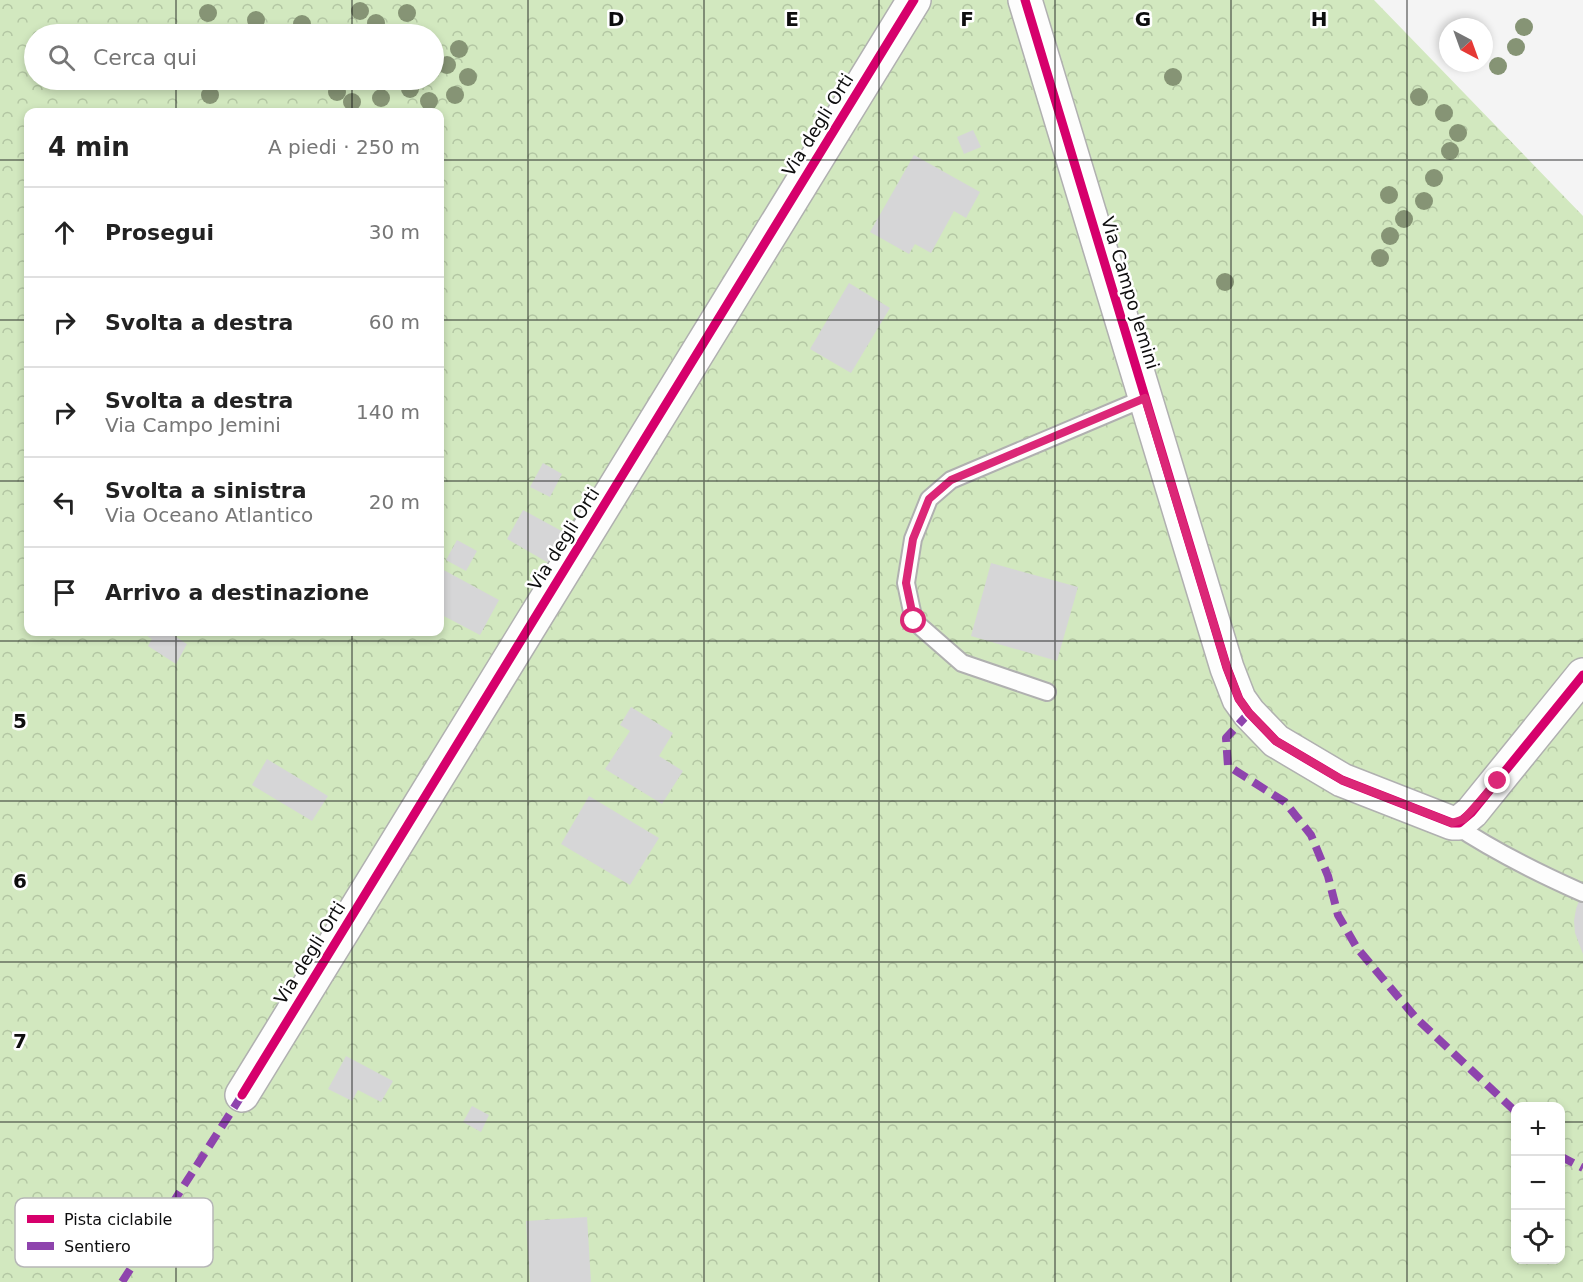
<!DOCTYPE html>
<html lang="it">
<meta charset="utf-8">
<style>
:root{--surface:#fff;--page:#f6f6f6;--text:#222;--muted:#767676;--line:#e0e0e0}
body{margin:0;font-family:"DejaVu Sans",sans-serif;background:var(--page);color:var(--text)}
.controls{position:absolute;right:18px;bottom:18px;display:grid;overflow:hidden;border-radius:12px;box-shadow:0 3px 9px #0003}
.controls button{width:54px;height:54px;display:grid;place-items:center;padding:0;border:0;border-bottom:2px solid var(--line);background:var(--surface);color:var(--text);font:30px sans-serif}
.compass{position:absolute;left:1439px;top:18px;width:54px;height:54px;border-radius:50%;background:var(--surface);box-shadow:0 3px 9px #0003;rotate:139deg}
.stop{position:absolute;width:18px;height:18px;margin:-14px;border:4px solid #db2777;border-radius:50%;background:#fff}
.stop.end{background:#db2777;border-color:#fff;box-shadow:0 2px 6px #0008}
.list{margin:0;padding:0;list-style:none}
h2{display:flex;justify-content:space-between;align-items:center;height:78px;margin:0;padding:0 24px;font-size:26px}
h2 small{font-size:20px;font-weight:400;color:var(--muted)}
.list li{display:grid;grid-template-columns:39px 1fr auto;gap:18px;align-items:center;box-sizing:border-box;height:90px;padding:0 24px;border-top:2px solid var(--line)}
.list b{display:block;font-size:22px;white-space:nowrap}
.list p{margin:0;font-size:20px;white-space:nowrap;color:var(--muted)}
.list em{font-size:20px;font-style:normal;color:var(--muted)}
.icon{flex:none;width:33px;height:33px;fill:none;stroke:currentColor;stroke-width:2;stroke-linecap:round;stroke-linejoin:round}
.map{position:relative;flex:none;width:1583px;height:1282px;overflow:hidden}
.search{position:absolute;background:var(--surface);box-shadow:0 3px 9px #0003;left:24px;top:24px;width:420px;height:66px;display:flex;align-items:center;gap:15px;box-sizing:border-box;padding:0 21px;border-radius:33px;color:var(--muted);font-size:22px}
.panel{position:absolute;background:var(--surface);box-shadow:0 3px 9px #0003;left:24px;top:108px;width:420px;height:528px;border-radius:12px}
.map>svg:first-child{display:block}
.park{fill:url(#park-crowns);fill-rule:evenodd}
.building{fill:#d6d6d7}
.lines{fill:none;stroke-linecap:round;stroke-linejoin:round}
.service-casing{stroke:#b0b0b0;stroke-width:20}
.minor-casing{stroke:#b0b0b0;stroke-width:36}
.service{stroke:#fdfdfd;stroke-width:16}
.minor{stroke:#fdfdfd;stroke-width:33}
.quiet{stroke:#8e44ad;stroke-width:8;stroke-dasharray:15 8;stroke-linecap:butt}
.cycleway-casing{stroke:#fff;stroke-width:13}
.cycleway{stroke:#d6006c;stroke-width:9}
.tree{fill:#869475}
.route{stroke:#db2777;stroke-width:8}
.grid{fill:none;stroke:#0d0d0e;stroke-width:1.5;stroke-opacity:0.55}
.labels{text-anchor:middle;stroke-width:5;stroke-linejoin:round;paint-order:stroke}
.street-label{font-size:18px;fill:#0d0d0e;stroke:#fff}
.key{fill:#fff;stroke:#b6b6b7;stroke-width:1.5}
.key-label{font-size:16px;fill:#0d0d0e}
.grid-label{font-size:20px;text-anchor:middle;font-weight:bold;fill:#0d0d0e;stroke:#fff;stroke-width:5;stroke-linejoin:round;paint-order:stroke}
</style>
<div class="map">
<svg width="1583" height="1282" viewBox="0 0 1583 1282">
<defs>
<pattern id="park-crowns" width="20" height="18" patternUnits="userSpaceOnUse" patternTransform="scale(1.5)"><rect width="20" height="18" fill="#d2e8bf"/><path d="M2 6a3 3 0 1 1 6 0M12 15a3 3 0 1 1 6 0" fill="none" stroke="#b3c6a3"/></pattern>
</defs>
<rect width="100%" height="100%" fill="#f4f4f4"/>
<!-- park -->
<path class="park" d="M0 0H1374L1583 216V1282H0ZM34 34H434V80H34ZM28 112H440V632H28ZM1516 1106H1560V1260H1516Z"/>
<!-- building -->
<path class="building" d="M973 130 981 147 964 154 957 137Z
M914 155 980 192 966 218 954 211 931 253 915 244 909 254 870 232Z
M849 283 890 308 851 373 810 349Z
M543 463 562 474 550 497 530 487Z
M523 510 569 535 552 565 507 539Z
M457 540 477 551 466 571 446 560Z
M991 563 1078 587 1057 661 971 636Z
M440 568 499 600 480 635 440 614Z
M141 632H176L173 635 187 644 176 664 148 646 152 639Z
M631 707 673 733 659 756 683 771 662 804 605 769 630 731 620 725Z
M267 759 328 796 312 821 252 785Z
M589 796 659 838 630 885 561 844Z
M1583 889V954L1575 933 1574 921 1576 909Z
M346 1056 393 1081 381 1102 358 1090 352 1101 328 1089Z
M472 1106 489 1115 481 1132 463 1122Z
M587 1217 591 1282H530L526 1221Z"/>
<g class="lines">
<defs>
<path id="service" d="M1047 692 962 663 914 621 906 583 913 539 929 499 951 480 1145 398
M1452 823C1493 851 1538 873 1583 893"/>
<path id="minor" d="M1025 0 1227 668 1239 699 1249 713 1276 741 1342 780 1452 823H1459L1472 812 1583 675
M242 1095 914 0"/>
</defs>
<!-- service casing -->
<use href="#service" class="service-casing"/>
<!-- minor casing -->
<use href="#minor" class="minor-casing"/>
<!-- service -->
<use href="#service" class="service"/>
<!-- minor -->
<use href="#minor" class="minor"/>
<!-- quiet -->
<path class="quiet" d="M1249 713 1226 738 1228 766 1285 802 1311 835 1328 876 1338 915 1357 948 1416 1018 1516 1112
M1560 1156 1583 1168
M122 1282 242 1095"/>
<defs>
<path id="cycleway" d="M1025 0 1227 668 1239 699 1249 713 1276 741 1342 780 1452 823H1459L1472 812 1583 675
M242 1095 914 0"/>
</defs>
<!-- cycleway casing -->
<use href="#cycleway" class="cycleway-casing"/>
<!-- cycleway -->
<use href="#cycleway" class="cycleway"/>
</g>
<!-- trees -->
<g class="tree">
<circle cx="360" cy="11" r="9"/>
<circle cx="208" cy="13" r="9"/>
<circle cx="407" cy="13" r="9"/>
<circle cx="256" cy="20" r="9"/>
<circle cx="376" cy="23" r="9"/>
<circle cx="302" cy="24" r="9"/>
<circle cx="1524" cy="27" r="9"/>
<circle cx="1516" cy="47" r="9"/>
<circle cx="459" cy="49" r="9"/>
<circle cx="447" cy="65" r="9"/>
<circle cx="1498" cy="66" r="9"/>
<circle cx="468" cy="77" r="9"/>
<circle cx="1173" cy="77" r="9"/>
<circle cx="410" cy="89" r="9"/>
<circle cx="337" cy="92" r="9"/>
<circle cx="210" cy="95" r="9"/>
<circle cx="455" cy="95" r="9"/>
<circle cx="1419" cy="97" r="9"/>
<circle cx="381" cy="98" r="9"/>
<circle cx="429" cy="101" r="9"/>
<circle cx="352" cy="102" r="9"/>
<circle cx="1444" cy="113" r="9"/>
<circle cx="1458" cy="133" r="9"/>
<circle cx="1450" cy="151" r="9"/>
<circle cx="1434" cy="178" r="9"/>
<circle cx="1389" cy="195" r="9"/>
<circle cx="1424" cy="201" r="9"/>
<circle cx="1404" cy="219" r="9"/>
<circle cx="1390" cy="236" r="9"/>
<circle cx="1380" cy="258" r="9"/>
<circle cx="1225" cy="282" r="9"/>
</g>
<g class="lines">
<!-- route -->
<path class="route" d="M914 621 906 583 913 539 929 499 951 480 1145 398 1227 668 1239 699 1249 713 1276 741 1342 780 1452 823 1464 819 1498 781"/>
</g>
<!-- grid -->
<path class="grid" d="M176 0V34M352 0V34M528 0V1282M704 0V1282M879 0V1282M1055 0V1282M1231 0V1282M1407 0V1282M176 80V112M352 80V112M0 160H28M440 160H1583M0 320H28M440 320H1583M0 481H28M440 481H1583M176 632V1282M352 632V1282M0 641H1583M0 801H1583M0 962H1583M0 1122H1516M1560 1122H1583"/>
<g class="labels">
<!-- street labels -->
<g class="street-label">
<text transform="translate(818 125) rotate(-58)" y="6">Via degli Orti</text>
<text transform="translate(1130 293) rotate(73)" y="6">Via Campo Jemini</text>
<text transform="translate(564 539) rotate(-58)" y="6">Via degli Orti</text>
<text transform="translate(310 953) rotate(-58)" y="6">Via degli Orti</text>
</g>
</g>
<!-- legend -->
<rect x="15" y="1198" width="198" height="69" rx="9" class="key"/>
<rect x="27" y="1215" width="27" height="8" fill="#d6006c"/>
<rect x="27" y="1242" width="27" height="8" fill="#8e44ad"/>
<g class="key-label">
<text x="64" y="1225">Pista ciclabile</text>
<text x="64" y="1252">Sentiero</text>
</g>
<g class="grid-label">
<text x="616" y="26">D</text>
<text x="792" y="26">E</text>
<text x="967" y="26">F</text>
<text x="1143" y="26">G</text>
<text x="1319" y="26">H</text>
<text x="20" y="728">5</text>
<text x="20" y="888">6</text>
<text x="20" y="1048">7</text>
</g>
</svg>
<div class="controls">
<button>+</button>
<button>−</button>
<button><svg class="icon" aria-label="locate" viewBox="0 0 24 24"><circle cx="12" cy="12" r="6"/><path d="M12 2v4M12 18v4M2 12h4M18 12h4"/></svg></button>
</div>
<svg class="compass" viewBox="-18 -18 36 36"><path d="M0-13l5 13h-10z" fill="#e53935"/><path d="M0 13l5-13h-10z" fill="#767676"/></svg>
<div class="stop" style="left:914px;top:621px"></div>
<div class="stop end" style="left:1498px;top:781px"></div>
<div class="search"><svg class="icon" aria-label="search" viewBox="0 0 24 24"><circle cx="10" cy="10" r="6"/><path d="M15 15l6 6"/></svg>Cerca qui</div>
<section class="panel">
<h2>4 min<small>A piedi · 250 m</small></h2>
<ul class="list">
<li><svg class="icon" aria-label="ahead" viewBox="0 0 24 24"><path d="M12 20V5M6 11l6-6 6 6"/></svg><div><b>Prosegui</b></div><em>30 m</em></li>
<li><svg class="icon" aria-label="right" viewBox="0 0 24 24"><path d="M7 20v-9h11M14 6l5 5-5 5"/></svg><div><b>Svolta a destra</b></div><em>60 m</em></li>
<li><svg class="icon" aria-label="right" viewBox="0 0 24 24"><path d="M7 20v-9h11M14 6l5 5-5 5"/></svg><div><b>Svolta a destra</b><p>Via Campo Jemini</p></div><em>140 m</em></li>
<li><svg class="icon" aria-label="left" viewBox="0 0 24 24"><path d="M17 20v-9H6M10 6l-5 5 5 5"/></svg><div><b>Svolta a sinistra</b><p>Via Oceano Atlantico</p></div><em>20 m</em></li>
<li><svg class="icon" aria-label="arrive" viewBox="0 0 24 24"><path d="M6 21V4h12l-3 4 3 4H6"/></svg><div><b>Arrivo a destinazione</b></div></li>
</ul>
</section>
</div>
